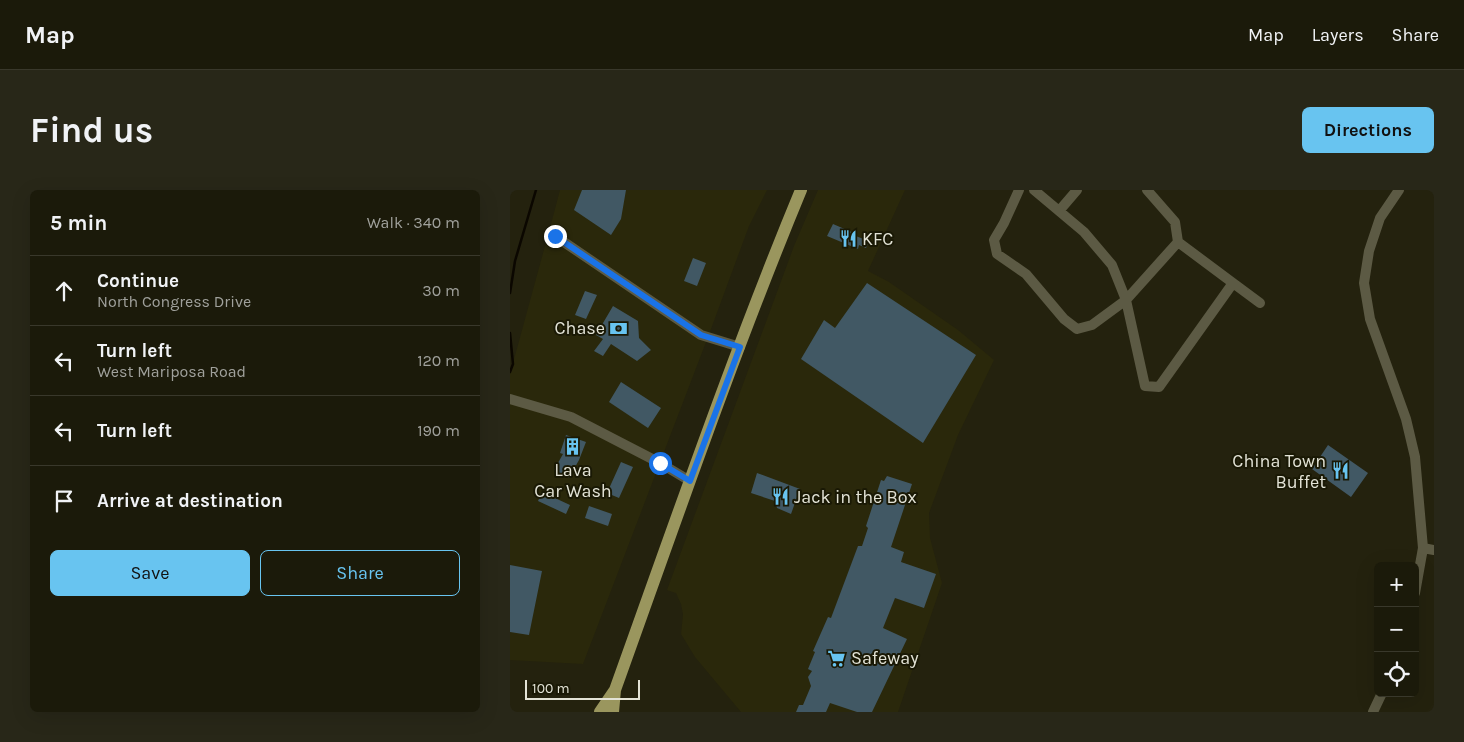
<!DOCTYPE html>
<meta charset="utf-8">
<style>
:root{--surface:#1b1a0a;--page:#282718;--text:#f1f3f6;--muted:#a0a19c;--line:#39382b;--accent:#68c4f0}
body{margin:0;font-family:Karla,sans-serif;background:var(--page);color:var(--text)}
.controls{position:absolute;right:15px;bottom:15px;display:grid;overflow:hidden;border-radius:8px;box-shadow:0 5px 20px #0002}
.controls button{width:45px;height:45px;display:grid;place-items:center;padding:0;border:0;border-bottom:1px solid var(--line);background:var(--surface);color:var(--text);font:25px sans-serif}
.scale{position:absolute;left:15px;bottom:12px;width:115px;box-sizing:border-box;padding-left:5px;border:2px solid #e3e3d6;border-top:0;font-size:14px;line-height:18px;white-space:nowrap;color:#e3e3d6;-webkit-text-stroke:4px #1a1905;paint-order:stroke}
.stop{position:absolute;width:15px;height:15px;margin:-11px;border:4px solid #1a73e8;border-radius:50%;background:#fff}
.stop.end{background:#1a73e8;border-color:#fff;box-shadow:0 1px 5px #0008}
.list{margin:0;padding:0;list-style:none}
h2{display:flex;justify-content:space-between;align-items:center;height:65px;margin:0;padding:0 20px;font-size:21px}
h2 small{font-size:16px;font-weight:400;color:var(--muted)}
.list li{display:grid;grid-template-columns:32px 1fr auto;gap:15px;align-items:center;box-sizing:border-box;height:70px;padding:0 20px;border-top:1px solid var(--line)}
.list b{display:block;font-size:19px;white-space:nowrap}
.list p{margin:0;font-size:16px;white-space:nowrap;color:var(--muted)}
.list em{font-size:16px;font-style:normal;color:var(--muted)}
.actions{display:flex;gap:10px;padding:15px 20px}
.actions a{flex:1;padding:11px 0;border:1px solid var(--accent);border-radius:8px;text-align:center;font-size:18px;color:var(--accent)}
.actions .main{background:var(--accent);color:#111}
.icon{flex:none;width:28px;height:28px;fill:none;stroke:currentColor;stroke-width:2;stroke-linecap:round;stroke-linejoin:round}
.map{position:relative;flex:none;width:924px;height:522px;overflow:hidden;border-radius:8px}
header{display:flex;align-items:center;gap:30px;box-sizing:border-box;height:70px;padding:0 25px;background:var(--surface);border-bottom:1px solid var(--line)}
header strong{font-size:24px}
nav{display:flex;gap:28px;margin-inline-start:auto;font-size:18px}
.intro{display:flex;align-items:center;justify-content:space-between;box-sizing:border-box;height:120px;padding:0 30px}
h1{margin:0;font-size:35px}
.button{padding:12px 22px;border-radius:8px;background:var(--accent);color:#111;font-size:18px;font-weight:700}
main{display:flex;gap:30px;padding:0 30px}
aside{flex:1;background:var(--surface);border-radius:8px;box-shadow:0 5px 20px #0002}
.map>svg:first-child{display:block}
.built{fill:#2a280b}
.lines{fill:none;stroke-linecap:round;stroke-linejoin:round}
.stream{stroke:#0b0700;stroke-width:2.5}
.building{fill:#415864}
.minor{stroke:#5c5a44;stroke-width:10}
.major{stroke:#9a965e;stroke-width:12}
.route{stroke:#1a73e8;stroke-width:6}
.labels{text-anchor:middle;stroke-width:4;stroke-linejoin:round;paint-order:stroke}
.poi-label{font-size:18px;fill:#e3e3d6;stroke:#1a1905;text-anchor:start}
</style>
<header>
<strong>Map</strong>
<nav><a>Map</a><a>Layers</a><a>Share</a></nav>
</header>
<div class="intro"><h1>Find us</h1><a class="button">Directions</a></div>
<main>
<aside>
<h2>5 min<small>Walk · 340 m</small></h2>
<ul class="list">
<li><svg class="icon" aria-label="ahead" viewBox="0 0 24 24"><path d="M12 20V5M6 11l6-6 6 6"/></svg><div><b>Continue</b><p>North Congress Drive</p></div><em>30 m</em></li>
<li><svg class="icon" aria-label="left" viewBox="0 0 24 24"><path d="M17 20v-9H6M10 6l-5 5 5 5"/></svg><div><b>Turn left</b><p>West Mariposa Road</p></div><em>120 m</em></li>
<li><svg class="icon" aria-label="left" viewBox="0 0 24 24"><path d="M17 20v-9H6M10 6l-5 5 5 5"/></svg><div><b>Turn left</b></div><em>190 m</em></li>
<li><svg class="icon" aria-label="arrive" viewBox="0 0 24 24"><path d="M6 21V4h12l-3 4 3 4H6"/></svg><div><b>Arrive at destination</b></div></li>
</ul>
<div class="actions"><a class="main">Save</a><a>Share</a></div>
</aside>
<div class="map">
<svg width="924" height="522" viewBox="0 0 924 522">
<rect width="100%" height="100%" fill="#24220e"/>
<!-- built -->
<path class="built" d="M50 0H257L239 36 201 139 73 474 0 470V184L41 34Z
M308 0H395L358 81 379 92 448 140 484 170 448 245 419 323 420 348 432 393 388 522H231L185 467 171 444 173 424 171 414 166 403 157 400 284 56Z"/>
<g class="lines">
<!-- stream -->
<path class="stream" d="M0 103 5 71 26 0
M0 143 3 174 0 182"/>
</g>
<!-- building -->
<path class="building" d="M72 0H116L111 29 101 45 64 20Z
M323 34 344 43 343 45 359 51 356 58 349 55 348 59 317 46Z
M183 68 196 73 187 96 174 91Z
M357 93 466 165 413 253 291 169 314 130 325 138Z
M75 101 87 105 76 129 65 125Z
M103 116 128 131 129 148 141 160 127 171 101 154 93 166 84 161 93 149 86 145Z
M111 192 151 218 138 238 99 212Z
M56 245 76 252 69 270 59 288 44 280 53 264 50 263Z
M818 255 858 283 841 307 802 279Z
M111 272 123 277 109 308 97 303Z
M247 283 290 299 281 324 267 318 265 311 241 303Z
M377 286 402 294 381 357 394 362 391 372 426 384 414 418 385 408 373 438 397 449 362 522H347L320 513 316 522H286L289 515H293L301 496 298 487 302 481 298 479 305 462 303 461 318 427 321 428 348 356H352L358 338 356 336 371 290 374 291Z
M32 302 60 315 56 324 28 311Z
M79 316 102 324 98 336 75 328Z
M0 375 32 381 19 445 0 442Z"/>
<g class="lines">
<!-- minor -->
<path class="minor" d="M509 0 494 33 484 50 487 64 516 84 554 129 567 139 582 135 616 110 635 196 649 197 723 93 668 52
M524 0 574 42 602 75 616 110 668 52
M637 0 665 32 668 52
M889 0 870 28 859 61 854 93 860 129 896 229 905 267 913 358 905 403
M549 21 567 0
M43 46H45L191 145 230 157
M723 93 750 113
M0 209 61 227 150 273 180 291
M913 358 924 360
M863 522 872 503"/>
<!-- major -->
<path class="major" d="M90 522 105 500
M103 522 105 500C165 333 223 164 291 0"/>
</g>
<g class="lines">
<!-- route -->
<path class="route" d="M45 46 191 145 230 157 180 291 150 273"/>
</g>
<!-- icons -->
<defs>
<symbol id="restaurant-bare" viewBox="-9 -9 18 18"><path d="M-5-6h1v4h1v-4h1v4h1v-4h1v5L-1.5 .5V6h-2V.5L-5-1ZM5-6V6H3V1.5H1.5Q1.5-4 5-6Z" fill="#68c4f0" stroke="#1a1905" stroke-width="2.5" paint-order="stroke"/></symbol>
<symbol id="bank-bare" viewBox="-9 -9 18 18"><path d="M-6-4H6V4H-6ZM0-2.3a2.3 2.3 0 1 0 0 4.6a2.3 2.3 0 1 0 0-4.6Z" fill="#68c4f0" stroke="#1a1905" stroke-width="2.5" paint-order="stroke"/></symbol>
<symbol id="building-bare" viewBox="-9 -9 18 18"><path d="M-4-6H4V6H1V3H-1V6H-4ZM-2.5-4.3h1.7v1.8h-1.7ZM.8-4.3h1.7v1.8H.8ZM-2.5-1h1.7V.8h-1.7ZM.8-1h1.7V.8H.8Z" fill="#68c4f0" stroke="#1a1905" stroke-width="2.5" paint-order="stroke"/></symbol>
<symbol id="supermarket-bare" viewBox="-9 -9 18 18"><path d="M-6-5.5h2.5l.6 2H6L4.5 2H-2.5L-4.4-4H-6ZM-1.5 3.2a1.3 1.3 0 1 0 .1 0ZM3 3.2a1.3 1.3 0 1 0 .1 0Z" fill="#68c4f0" stroke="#1a1905" stroke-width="2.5" paint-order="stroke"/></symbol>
</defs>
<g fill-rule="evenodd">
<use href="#restaurant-bare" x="326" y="36" width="25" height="25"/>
<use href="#bank-bare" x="96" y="126" width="25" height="25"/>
<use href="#building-bare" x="50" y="244" width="25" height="25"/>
<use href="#restaurant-bare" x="818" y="268" width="25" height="25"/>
<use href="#restaurant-bare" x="258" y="294" width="25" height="25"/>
<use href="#supermarket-bare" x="314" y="456" width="25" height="25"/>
</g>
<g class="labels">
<!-- poi labels -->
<g class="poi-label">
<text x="352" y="55">KFC</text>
<text x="95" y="144" text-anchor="end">Chase</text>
<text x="816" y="277" text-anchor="end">China Town<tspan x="816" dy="21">Buffet</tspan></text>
<text x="63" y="286" text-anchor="middle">Lava<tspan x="63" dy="21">Car Wash</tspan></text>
<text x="284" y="313">Jack in the Box</text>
<text x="341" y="474">Safeway</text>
</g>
</g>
</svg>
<div class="controls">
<button>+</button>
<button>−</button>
<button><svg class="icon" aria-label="locate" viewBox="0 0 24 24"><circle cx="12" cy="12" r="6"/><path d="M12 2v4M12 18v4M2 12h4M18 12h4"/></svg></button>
</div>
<div class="scale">100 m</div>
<div class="stop" style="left:150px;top:273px"></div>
<div class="stop end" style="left:45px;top:46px"></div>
</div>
</main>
